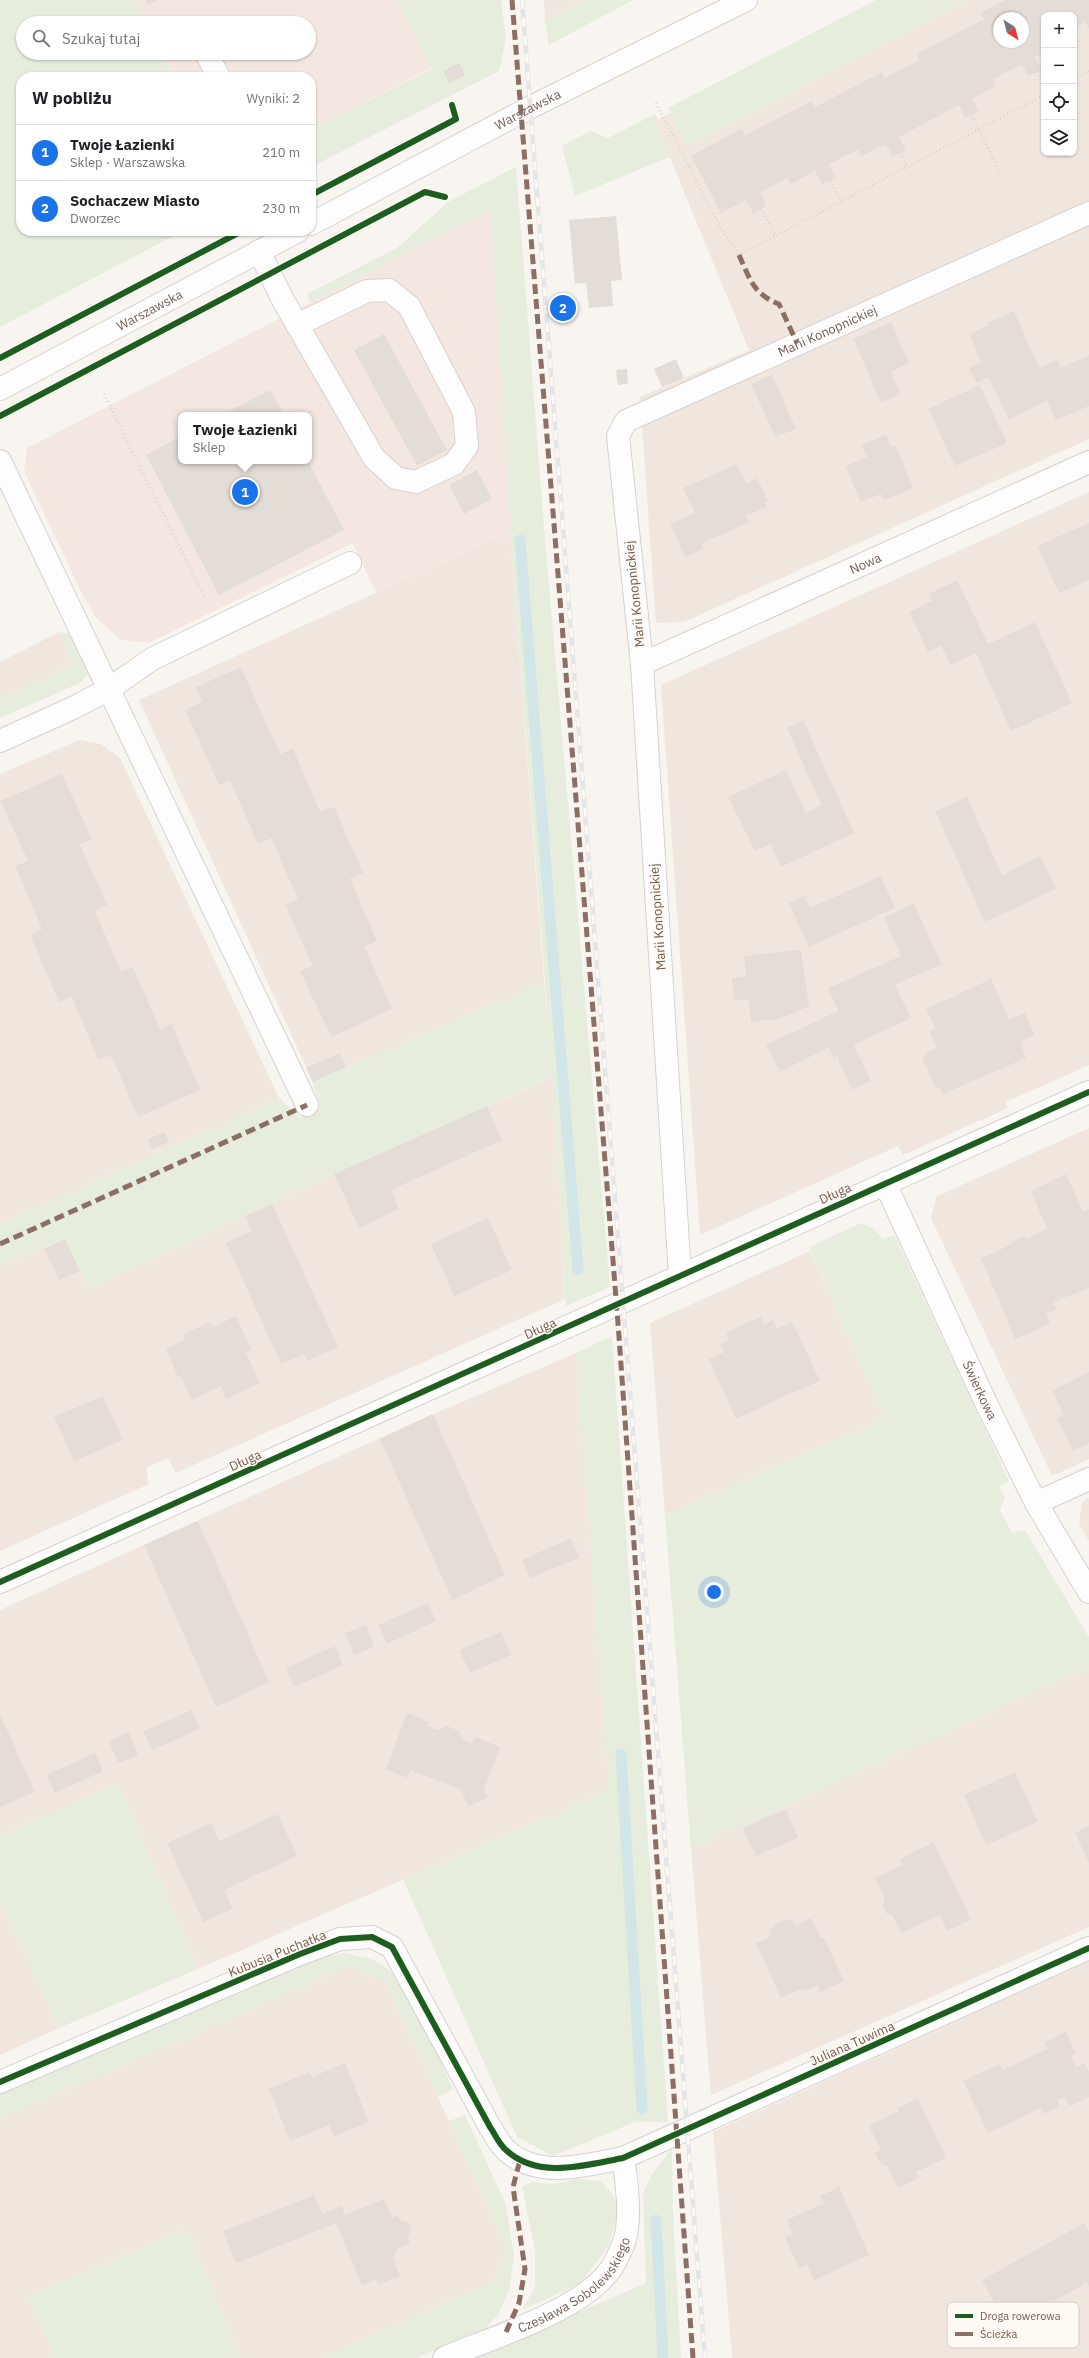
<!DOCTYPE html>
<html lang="pl">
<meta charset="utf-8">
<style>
:root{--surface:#fff;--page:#f6f6f6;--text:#202124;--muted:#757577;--line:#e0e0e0;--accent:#1a73e8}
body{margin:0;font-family:"IBM Plex Sans",sans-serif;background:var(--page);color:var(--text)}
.controls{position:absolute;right:12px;top:12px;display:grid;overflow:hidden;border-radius:8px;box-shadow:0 1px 3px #0004}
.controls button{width:36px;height:36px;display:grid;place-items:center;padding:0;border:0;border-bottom:1px solid var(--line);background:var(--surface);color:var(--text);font:20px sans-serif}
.compass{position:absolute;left:993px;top:12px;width:36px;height:36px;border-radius:50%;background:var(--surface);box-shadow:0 1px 3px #0004;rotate:144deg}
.you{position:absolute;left:714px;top:1592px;width:14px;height:14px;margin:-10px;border:3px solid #fff;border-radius:50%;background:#1a73e8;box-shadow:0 0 0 6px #1a73e833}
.badge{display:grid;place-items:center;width:26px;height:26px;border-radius:50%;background:var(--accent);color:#fff;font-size:13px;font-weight:700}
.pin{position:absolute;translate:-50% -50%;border:2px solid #fff;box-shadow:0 1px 4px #0006}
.popup{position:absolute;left:178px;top:412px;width:134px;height:52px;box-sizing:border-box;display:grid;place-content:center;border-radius:8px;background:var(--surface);filter:drop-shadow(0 1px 3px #0005);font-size:13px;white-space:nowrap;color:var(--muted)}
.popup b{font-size:15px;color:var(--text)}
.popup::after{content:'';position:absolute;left:50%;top:100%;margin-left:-8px;border:8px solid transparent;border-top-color:var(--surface)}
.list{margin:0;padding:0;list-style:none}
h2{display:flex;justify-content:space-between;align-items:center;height:52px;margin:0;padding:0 16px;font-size:17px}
h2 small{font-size:13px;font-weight:400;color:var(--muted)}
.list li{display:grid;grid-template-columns:26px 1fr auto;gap:12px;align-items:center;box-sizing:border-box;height:56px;padding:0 16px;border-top:1px solid var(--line)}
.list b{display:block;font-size:15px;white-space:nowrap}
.list p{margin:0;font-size:13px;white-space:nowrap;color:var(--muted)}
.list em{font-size:13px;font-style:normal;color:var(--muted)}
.icon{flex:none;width:22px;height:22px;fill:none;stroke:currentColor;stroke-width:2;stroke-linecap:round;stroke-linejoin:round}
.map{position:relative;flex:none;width:1089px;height:2358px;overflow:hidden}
.search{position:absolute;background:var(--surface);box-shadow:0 1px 3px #0004;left:16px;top:16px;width:300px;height:44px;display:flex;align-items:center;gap:10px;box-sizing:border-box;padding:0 14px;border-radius:22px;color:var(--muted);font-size:15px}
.panel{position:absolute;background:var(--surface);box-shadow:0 1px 3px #0004;left:16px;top:72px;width:300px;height:164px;border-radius:16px}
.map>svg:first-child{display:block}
.residential{fill:#f0e6de;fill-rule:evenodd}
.commercial{fill:#f4e7e2;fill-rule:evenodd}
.green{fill:#e6eddc}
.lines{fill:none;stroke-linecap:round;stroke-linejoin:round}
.stream{stroke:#d2e6e7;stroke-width:11}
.building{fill:#e4ddd7;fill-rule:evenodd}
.minor-casing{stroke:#d7d1ce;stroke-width:24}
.path{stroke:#dad4d0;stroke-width:2.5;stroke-dasharray:1 3;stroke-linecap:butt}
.minor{stroke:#fefdfd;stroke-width:22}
.rail-casing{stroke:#e5e4e6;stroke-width:4.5}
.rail{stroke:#fef9f2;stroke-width:3;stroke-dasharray:9;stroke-linecap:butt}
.quiet{stroke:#8d6e63;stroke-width:5;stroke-dasharray:10 5;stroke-linecap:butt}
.cycleway-casing{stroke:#fef9f2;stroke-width:8}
.cycleway{stroke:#1b5e20;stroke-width:6}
.labels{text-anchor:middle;stroke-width:3;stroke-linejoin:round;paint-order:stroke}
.street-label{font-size:13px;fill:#745b50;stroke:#fef9f2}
.key{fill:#fef9f2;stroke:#d5cac1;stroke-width:1}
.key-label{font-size:11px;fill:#745b50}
</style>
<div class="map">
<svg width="1089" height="2358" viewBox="0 0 1089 2358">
<rect width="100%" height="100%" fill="#f8f4f0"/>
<!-- residential -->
<path class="residential" d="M544 0H587L545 21Z
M887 0H1089V439L684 622 656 623 640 397 749 350 655 121ZM1044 15H1074V153H1044ZM999 18H1023V42H999Z
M1089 492V1065L1006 1102 1008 1108 903 1155 898 1146 700 1235 661 685Z
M510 532 544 981 313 1082 139 700Z
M59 632 74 664 0 698V662Z
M80 740 101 744 120 758 279 1098 0 1224V774Z
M553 1077 565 1299 176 1473 168 1458 146 1468 149 1484 0 1551V1266L65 1238 89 1288 349 1167Z
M1089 1128V1459L1052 1476 931 1218 937 1196Z
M810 1251 885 1418 665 1515 650 1323Z
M576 1353 609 1790 198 1969 118 1783 0 1836V1610L433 1414Z
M1089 1498V1541L1079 1524 1082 1502Z
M1089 1667V1927L711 2095 691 1849Z
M0 1902 59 2028 0 2055Z
M1089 1961V2358H732L713 2132Z
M348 1967 385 1981 507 2248 491 2282 321 2358H240L187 2229 29 2296 55 2358H0V2119Z"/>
<!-- commercial -->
<path class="commercial" d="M135 0H397L432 68 311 129V77H175L163 53H309V23H147Z
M491 210 510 532 376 593 353 543 149 643 121 640 97 619 84 598 24 471 27 448ZM181 415H309V461H181Z"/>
<!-- green -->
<path class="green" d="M0 0H135L147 23H23V53H163L175 77H21V231H183L0 327Z
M397 0H501L506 39 499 71 311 167V129L432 69Z
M587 0H633L549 45 545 21Z
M876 0H968L688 147 668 108Z
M655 114 658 119 655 121 670 157 575 196 562 146 590 131 608 138Z
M516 167 544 528 610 1287 566 1306 552 1077 349 1167 89 1289 65 1238 0 1266V1224L279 1098 300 1118 320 1108 313 1082 544 981 549 1032 510 532 491 210 311 302 307 294 397 248 448 202Z
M59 632 73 634 89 663 88 674 80 683 0 718V698L74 664Z
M861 1223 874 1229 883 1239 894 1235 1009 1481 999 1487 1005 1498 1000 1510 1012 1533 1025 1530 1089 1637V1667L691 1849 665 1515 884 1418 809 1247Z
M612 1336 668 2122H635L553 2156 517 2137 403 1879 609 1790 576 1353Z
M118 1783 198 1969 59 2028 0 1902V1836Z
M346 1953C355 1956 367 1957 376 1961 410 1977 437 2055 453 2089L438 2097 385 1981 348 1967 0 2119V2093L310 1959Z
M465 2115 506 2205 514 2256 509 2290 498 2315 485 2329 416 2358H321L491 2282 507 2248 449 2121Z
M672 2148 673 2218 681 2358H472L646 2283 643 2193 652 2174Z
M579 2179 601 2181 613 2195 619 2209 608 2248 579 2284 522 2310 535 2287V2250L522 2186 533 2182 550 2184Z
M187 2229 240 2358H55L28 2296Z"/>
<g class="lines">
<!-- stream -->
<path class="stream" d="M520 540 578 1270
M621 1754 642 2109
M656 2220 663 2358"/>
</g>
<!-- building -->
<path class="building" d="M145 0H158L148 5Z
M1005 0H1089V29L1085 22 1074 28V15H1044V52L1035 57 1042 70 1028 76 1022 64 993 79 996 86 972 99 979 111 965 118 959 105 899 137 906 150 893 157 886 144 861 156 858 150 829 164 836 178 822 184 815 171 791 184 787 178 760 193 766 206 761 209 753 213 746 200 721 213 691 156 742 129 745 135 812 101 815 107 882 72 885 78 920 60 916 54 984 19 980 13ZM999 18H1023V42H999Z
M459 63 465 75 449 83 443 71Z
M616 216 622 280 611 281 613 306 589 308 586 283 575 284 569 220Z
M1014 311 1039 368 1058 360 1061 368 1089 355V406L1056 420 1047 401 1009 420 988 377 976 383 969 368 981 362 969 334 989 325 988 322Z
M891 322 909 363 891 372 900 394 881 402 853 339Z
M384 334 447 450 417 466 354 350Z
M676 359 684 378 662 387 654 369Z
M627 369 628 384 618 385 616 370Z
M772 375 796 429 775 437 751 384Z
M980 385 1007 443 955 466 928 409Z
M270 390 284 415H222Z
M886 435 891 446 895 445 913 488 884 500 881 494 861 502 845 466 867 457 861 445Z
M181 436V461H308L344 530 219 595 146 455Z
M737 464 746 483 757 478 768 501 765 503 767 507 746 516 749 522 701 544 703 549 685 557 670 524 695 513 683 488Z
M477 470 492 499 464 514 449 485Z
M1089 523V580L1059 593 1037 546Z
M957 580 988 644 1035 622 1072 703 1011 731 976 653 951 665 941 646 928 652 909 612 932 601 929 594Z
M241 667 280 754 293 749 320 811 334 807 363 873 350 879 377 941 365 947 392 1009 331 1037 300 971 313 966 285 905 298 899 271 838 258 844 230 781 219 785 185 710 202 702 196 687Z
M803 720 854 833 781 867 771 844 755 851 728 797 786 770 806 813 821 805 787 728Z
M62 774 92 839 80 845 107 905 95 911 121 972 133 967 160 1029 172 1024 200 1090 138 1117 111 1055 98 1060 72 997 59 1002 30 935 42 929 15 866 28 861 0 801Z
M967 797 1002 875 1041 856 1056 889 985 922 935 811Z
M881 876 895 908 809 947 789 903 804 896 810 908Z
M914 904 942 964 895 985 911 1018 854 1045 871 1081 852 1090 837 1056 833 1058 829 1047 780 1072 766 1045 838 1011 828 988 901 956 884 917Z
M801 950 809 1006 779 1019 751 1022 748 999 734 1001 732 978 746 976 744 956Z
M991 979 1009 1019 1025 1013 1035 1035 1020 1042 1026 1058 943 1094 940 1087 936 1088 922 1058 927 1055 926 1052 937 1048 929 1031 935 1028 926 1009Z
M340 1053 346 1067 313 1082 306 1068Z
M487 1106 502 1140 391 1190 399 1209 359 1228 334 1174Z
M165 1132 169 1142 152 1149 148 1139Z
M1066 1174 1083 1212 1089 1209V1288L1053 1302 1056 1310 1046 1313 1050 1324 1015 1339 981 1258 1006 1247 1022 1236H1024L1026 1239 1047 1229 1031 1191Z
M272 1204 338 1347 307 1361 305 1354 281 1364 226 1243 252 1231 245 1216Z
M488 1218 512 1270 454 1296 431 1244Z
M65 1239 80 1271 59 1280 44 1249Z
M236 1316 251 1350 246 1353 260 1383 226 1399 221 1386 191 1400 181 1376 178 1377 166 1349 185 1340 183 1334 210 1322 213 1327Z
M761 1317 764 1324 773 1320 777 1329 792 1321 820 1381 778 1399V1402L776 1400 736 1419 709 1359 724 1352 721 1344 729 1340 726 1333 743 1325V1322L744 1324Z
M1089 1372V1443L1073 1451 1057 1419 1064 1414 1052 1391Z
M103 1396 123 1440 74 1461 54 1417Z
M433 1414 505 1575 452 1600 380 1439Z
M198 1521 269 1682 216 1707 144 1545Z
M571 1538 579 1558 530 1578 522 1560Z
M428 1603 436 1621 387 1644 378 1625Z
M366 1625 374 1647 354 1655 345 1633Z
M501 1632 511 1655 470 1673 459 1650Z
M335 1646 343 1665 294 1687 286 1668Z
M192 1710 200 1729 152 1750 143 1731Z
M407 1713 429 1722 427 1726 438 1730 447 1726 459 1731 463 1740 472 1743 475 1737 500 1747 484 1790 488 1798 468 1806 461 1789 410 1770 407 1778 386 1769Z
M0 1714 35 1792 0 1807Z
M129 1732 138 1755 118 1763 109 1741Z
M95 1753 103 1771 55 1793 46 1775Z
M1015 1772 1038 1822 986 1845 964 1795Z
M786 1809 798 1838 756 1856 743 1828Z
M278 1814 297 1856 224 1890 233 1909 203 1922 167 1843 211 1823 219 1841Z
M1089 1826V1863L1075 1833Z
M934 1842 971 1920 947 1931 940 1915 901 1933 893 1916 886 1913 883 1906 885 1899 875 1878 902 1865 899 1859Z
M811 1918 821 1938 824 1937 844 1981 820 1992 817 1985 806 1990 803 1988 781 1998 756 1943 771 1936 769 1933 774 1925 786 1919 794 1922 796 1925Z
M1066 2032 1076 2053 1071 2057 1076 2067 1084 2063 1089 2072V2097L1069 2106 1065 2097 1057 2100 1060 2107 1044 2114 1041 2108 988 2133 963 2081 999 2064 1002 2070 1048 2049 1045 2042Z
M345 2063 369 2122 334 2136 329 2125 290 2141 269 2089 310 2072 312 2077Z
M918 2099 946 2158 916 2172 919 2178 898 2188 887 2165 885 2166 880 2163 875 2154 880 2148 869 2126 899 2111 897 2108Z
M839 2187 869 2255 814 2280 807 2265 799 2269 785 2237 793 2234 787 2220 824 2203 820 2196Z
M314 2195 322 2214 342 2206 345 2215 384 2199 392 2218 398 2215 400 2220 407 2222 411 2228 408 2239 410 2243 397 2249 393 2258 400 2276 378 2285 376 2280 362 2285 336 2223 236 2263 223 2231Z
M1084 2223 1089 2232V2286L1086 2283 1031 2314 1033 2318 1010 2331 982 2280Z"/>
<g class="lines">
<defs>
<g id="minor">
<path d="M206 53 219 77"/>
<path id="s1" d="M311 224 531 107 746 0"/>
<path d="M259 251 283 300 374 458 396 478 416 482 454 464 467 446 464 412 409 306 389 290 367 291 297 325"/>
<path id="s2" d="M0 389 298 231"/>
<path d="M0 461 307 1105"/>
<path id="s3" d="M642 664 1089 462"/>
<path d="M0 741 75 707 109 689 152 659 350 563"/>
<path id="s4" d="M885 1183 986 1403 1036 1503 1089 1592"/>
<path id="s5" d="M680 1276 642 664 618 436 626 421 1089 213"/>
<path d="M1036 1503 1089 1479"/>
<path d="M0 1582 1089 1092"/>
<path d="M0 2082 300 1954 340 1939 372 1937 392 1947 490 2127C495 2134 499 2144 506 2150 538 2180 586 2165 623 2158L1089 1948"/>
<path id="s6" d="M444 2358C491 2338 574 2313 607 2274 614 2266 622 2249 625 2239 631 2217 627 2180 623 2158"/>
</g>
</defs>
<!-- minor casing -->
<use href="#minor" class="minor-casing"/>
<!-- path -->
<path class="path" d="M1036 72 1044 88
M1074 79 1089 71
M656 103 723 232 739 255 1044 95
M972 115 1001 176
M900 153 907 167
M830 181 841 201
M761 209 776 236
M104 394 205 598"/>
<!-- minor -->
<use href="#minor" class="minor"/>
<defs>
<path id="rail" d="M522 0 705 2358"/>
</defs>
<!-- rail casing -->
<use href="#rail" class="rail-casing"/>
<!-- rail -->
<use href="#rail" class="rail"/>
<!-- quiet -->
<path class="quiet" d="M512 0 618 1323 693 2358
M739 255C750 279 753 294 779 304L797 343
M0 1244 307 1105
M506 2332 519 2303 525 2269 513 2187 520 2160"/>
<defs>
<path id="cycleway" d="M311 195 456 119 452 105
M0 358 242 231
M0 416 425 192 445 197
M0 1582 1089 1092
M0 2082 300 1954 340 1939 372 1937 392 1947 490 2127C495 2134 499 2144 506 2150 538 2180 586 2165 623 2158L1089 1948"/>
</defs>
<!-- cycleway casing -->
<use href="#cycleway" class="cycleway-casing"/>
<!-- cycleway -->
<use href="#cycleway" class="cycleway"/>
</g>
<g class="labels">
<!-- street labels -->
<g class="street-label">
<text dy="5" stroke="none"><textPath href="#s1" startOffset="245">Warszawska</textPath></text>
<text dy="5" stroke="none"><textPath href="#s2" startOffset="169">Warszawska</textPath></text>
<text dy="5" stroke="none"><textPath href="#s5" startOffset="1080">Marii Konopnickiej</textPath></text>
<text dy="5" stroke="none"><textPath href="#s3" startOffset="245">Nowa</textPath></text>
<text transform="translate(634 594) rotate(-96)" y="5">Marii Konopnickiej</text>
<text transform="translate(657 917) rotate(-94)" y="5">Marii Konopnickiej</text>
<text transform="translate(835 1193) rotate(-24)" y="5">Długa</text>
<text transform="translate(540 1328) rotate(-24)" y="5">Długa</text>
<text dy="5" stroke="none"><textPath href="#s4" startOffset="228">Świerkowa</textPath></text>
<text transform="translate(245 1460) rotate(-24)" y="5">Długa</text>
<text transform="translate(277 1953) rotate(-22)" y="5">Kubusia Puchatka</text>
<text transform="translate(852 2043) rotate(-24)" y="5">Juliana Tuwima</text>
<text dy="5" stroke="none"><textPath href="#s6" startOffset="153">Czesława Sobolewskiego</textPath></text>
</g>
</g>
<!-- legend -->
<rect x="947" y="2302" width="132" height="46" rx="6" class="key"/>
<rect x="955" y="2314" width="18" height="4" fill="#1b5e20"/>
<rect x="955" y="2332" width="18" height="4" fill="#8d6e63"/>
<g class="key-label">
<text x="980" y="2320">Droga rowerowa</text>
<text x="980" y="2338">Ścieżka</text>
</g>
</svg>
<div class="controls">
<button>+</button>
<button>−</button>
<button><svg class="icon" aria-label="locate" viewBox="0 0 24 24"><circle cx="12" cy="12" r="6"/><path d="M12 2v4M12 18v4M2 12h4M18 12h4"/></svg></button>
<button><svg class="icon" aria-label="layers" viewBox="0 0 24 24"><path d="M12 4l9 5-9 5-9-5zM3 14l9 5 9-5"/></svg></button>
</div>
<svg class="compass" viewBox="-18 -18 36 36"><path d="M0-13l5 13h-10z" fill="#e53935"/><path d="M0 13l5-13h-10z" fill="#757577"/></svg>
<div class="you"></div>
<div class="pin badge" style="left:245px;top:492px">1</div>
<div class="popup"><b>Twoje Łazienki</b>Sklep</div>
<div class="pin badge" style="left:563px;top:308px">2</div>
<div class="search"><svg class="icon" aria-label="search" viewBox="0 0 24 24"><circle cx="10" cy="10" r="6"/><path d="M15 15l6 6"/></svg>Szukaj tutaj</div>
<section class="panel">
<h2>W pobliżu<small>Wyniki: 2</small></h2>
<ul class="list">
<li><span class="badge">1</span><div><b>Twoje Łazienki</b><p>Sklep · Warszawska</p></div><em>210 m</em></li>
<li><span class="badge">2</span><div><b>Sochaczew Miasto</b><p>Dworzec</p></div><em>230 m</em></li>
</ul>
</section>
</div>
